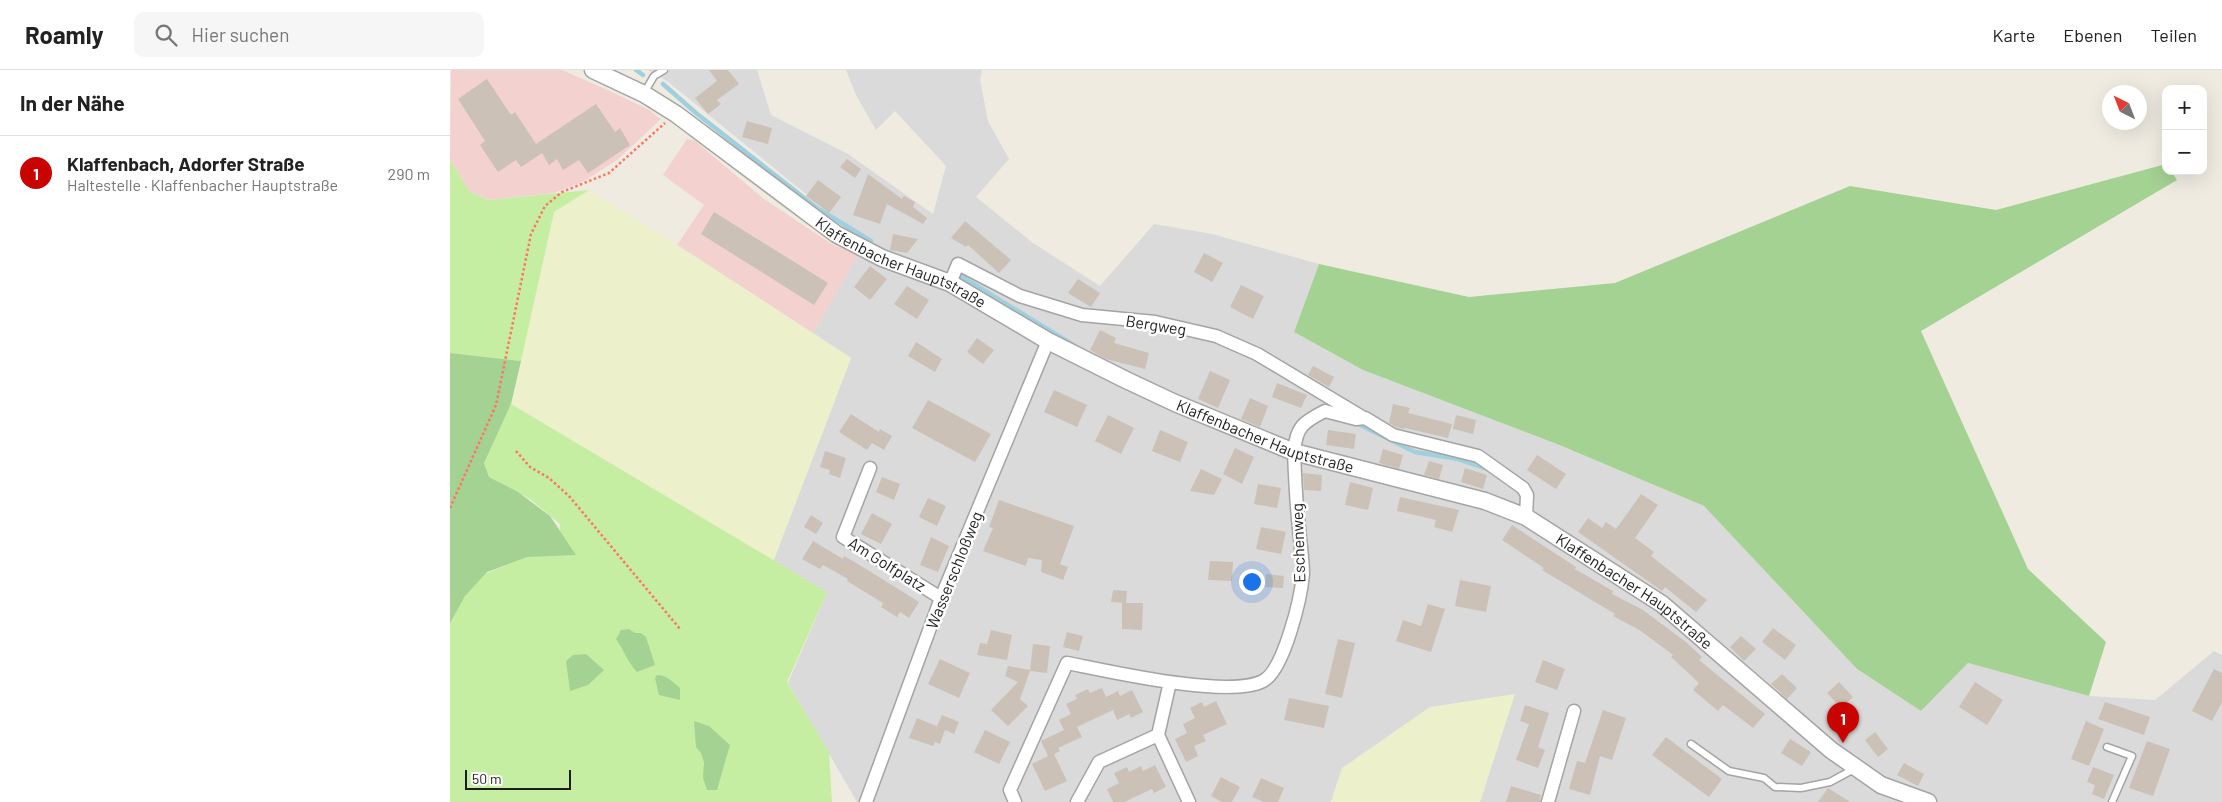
<!DOCTYPE html>
<html lang="de">
<meta charset="utf-8">
<style>
:root{--surface:#fff;--page:#f6f6f6;--text:#222;--muted:#767676;--line:#e0e0e0;--accent:#c90400}
body{margin:0;font-family:Barlow,sans-serif;background:var(--page);color:var(--text)}
.controls{position:absolute;right:15px;top:15px;display:grid;overflow:hidden;border-radius:10px;box-shadow:0 5px 20px #0002}
.controls button{width:45px;height:45px;display:grid;place-items:center;padding:0;border:0;border-bottom:1px solid var(--line);background:var(--surface);color:var(--text);font:25px sans-serif}
.compass{position:absolute;left:1652px;top:15px;width:45px;height:45px;border-radius:50%;background:var(--surface);box-shadow:0 5px 20px #0002;rotate:318deg}
.scale{position:absolute;left:15px;bottom:12px;width:106px;box-sizing:border-box;padding-left:5px;border:2px solid #1d1d1d;border-top:0;font-size:14px;line-height:18px;white-space:nowrap;color:#1d1d1d;-webkit-text-stroke:4px #fff;paint-order:stroke}
.you{position:absolute;left:801px;top:511px;width:18px;height:18px;margin:-12px;border:4px solid #fff;border-radius:50%;background:#1a73e8;box-shadow:0 0 0 8px #1a73e833}
.badge{display:grid;place-items:center;width:32px;height:32px;border-radius:50%;background:var(--accent);color:#fff;font-size:16px;font-weight:700}
.pin{position:absolute;translate:-50% -41px;filter:drop-shadow(0 1px 2px #0008)}
.pin::after{content:'';position:absolute;top:26px;width:18px;height:15px;background:inherit;clip-path:polygon(0 0,100% 0,50% 100%)}
.list{margin:0;padding:0;list-style:none}
h2{display:flex;justify-content:space-between;align-items:center;height:65px;margin:0;padding:0 20px;font-size:21px}
h2 small{font-size:16px;font-weight:400;color:var(--muted)}
.list li{display:grid;grid-template-columns:32px 1fr auto;gap:15px;align-items:center;box-sizing:border-box;height:75px;padding:0 20px;border-top:1px solid var(--line)}
.list b{display:block;font-size:19px;white-space:nowrap}
.list p{margin:0;font-size:16px;white-space:nowrap;color:var(--muted)}
.list em{font-size:16px;font-style:normal;color:var(--muted)}
.icon{flex:none;width:28px;height:28px;fill:none;stroke:currentColor;stroke-width:2;stroke-linecap:round;stroke-linejoin:round}
.map{position:relative;flex:none;width:1772px;height:732px;overflow:hidden}
header{display:flex;align-items:center;gap:30px;box-sizing:border-box;height:70px;padding:0 25px;background:var(--surface);border-bottom:1px solid var(--line)}
header strong{font-size:24px}
nav{display:flex;gap:28px;margin-inline-start:auto;font-size:18px}
.search{width:350px;height:45px;background:var(--page);display:flex;align-items:center;gap:12px;box-sizing:border-box;padding:0 18px;border-radius:10px;color:var(--muted);font-size:19px}
main{display:flex}
aside{flex:1;background:var(--surface)}
.map>svg:first-child{display:block}
.residential{fill:#dbdada}
.commercial{fill:#f2d1cf}
.farmland{fill:#ecf0cb}
.grass{fill:#c6eea3}
.forest{fill:#a4d293}
.lines{fill:none;stroke-linecap:round;stroke-linejoin:round}
.stream{stroke:#9ed0e0;stroke-width:4.5}
.building{fill:#cbc1b7}
.service-casing{stroke:#a4a4a4;stroke-width:9}
.minor-casing{stroke:#a4a4a4;stroke-width:15}
.tertiary-casing{stroke:#a4a4a4;stroke-width:19}
.path{stroke:#ff7562;stroke-width:2.5;stroke-dasharray:2.5 2.5;stroke-linecap:butt}
.service{stroke:#fff;stroke-width:6}
.minor{stroke:#fff;stroke-width:12}
.tertiary{stroke:#fff;stroke-width:16}
.labels{text-anchor:middle;stroke-width:5;stroke-linejoin:round;paint-order:stroke}
.street-label{font-size:16px;fill:#1d1d1d;stroke:#fff}
</style>
<header>
<strong>Roamly</strong>
<div class="search"><svg class="icon" aria-label="search" viewBox="0 0 24 24"><circle cx="10" cy="10" r="6"/><path d="M15 15l6 6"/></svg>Hier suchen</div>
<nav><a>Karte</a><a>Ebenen</a><a>Teilen</a></nav>
</header>
<main>
<aside>
<h2>In der Nähe<small></small></h2>
<ul class="list">
<li><span class="badge">1</span><div><b>Klaffenbach, Adorfer Straße</b><p>Haltestelle · Klaffenbacher Hauptstraße</p></div><em>290 m</em></li>
</ul>
</aside>
<div class="map">
<svg width="1772" height="732" viewBox="0 0 1772 732">
<rect width="100%" height="100%" fill="#efebe1"/>
<!-- residential -->
<path class="residential" d="M198 0H307L321 45 398 84 483 144 496 96 445 41 426 60 406 25 396 0H532L530 10 538 51 559 89 526 127 583 173 650 216 704 154 762 164 869 194 844 262 913 300 1107 374 1254 436 1407 599 1471 641 1518 593 1639 626 1705 630 1764 581 1772 585V732H1030L1064 624 892 698 881 732H407L338 613 377 522 323 492 401 288 363 263 415 172 217 11Z"/>
<!-- commercial -->
<path class="commercial" d="M1 0H112L160 21 199 40 211 49 167 90 134 111 104 123 39 130 20 122 0 90Z
M237 69 244 70 314 129 380 173 408 185 363 263 227 175 254 135 213 105Z"/>
<!-- farmland -->
<path class="farmland" d="M139 120 246 187 401 288 323 492 61 334 104 142Z
M1065 624 1030 732H881L892 698 980 637Z"/>
<!-- grass -->
<path class="grass" d="M0 90 20 122 39 130 139 120 104 142 71 291 0 283Z
M61 334 377 522 337 612 379 682 382 732H0V518L108 474 110 454 80 429 39 407 34 392Z"/>
<!-- forest -->
<path class="forest" d="M1716 94V101H1721L1727 110 1471 261 1578 499 1656 572 1639 626 1518 593 1471 641 1407 599 1254 436 1107 374 913 300 844 262 869 194 1019 227 1165 213 1400 116 1546 140Z
M0 283 71 291 61 334 34 393 39 407 68 422 100 446 126 485 77 487 37 502 15 526 0 553Z
M179 559 185 563H191L196 567 205 595 187 602C178 593 174 580 166 569L171 560Z
M136 584 154 600 138 615 120 621 116 591 123 585Z
M207 605C219 606 222 612 230 618V630L209 625 205 608Z
M244 651 259 656 280 675 267 720H257L253 708 254 692 251 683 246 677Z"/>
<g class="lines">
<!-- stream -->
<path class="stream" d="M186 0 193 5
M213 14 246 43 367 138 421 171
M512 207 625 276
M908 354 965 382 1008 389 1038 399"/>
</g>
<!-- building -->
<path class="building" d="M259 0H278L289 14 267 30 271 34 258 44 245 28 267 11Z
M37 9 61 45 65 42 86 74 146 34 165 62 170 58 180 75 138 103 129 90 113 100 107 89 99 95 92 83 71 97 66 90 48 102 30 75 35 71 8 29Z
M297 51 322 58 318 74 292 67Z
M397 89 411 99 405 108 390 97Z
M418 104 452 129 454 126 465 132 463 137 477 148 473 154 437 134 430 154 403 145Z
M368 110 391 127 379 143 356 126Z
M264 142 378 213 364 235 251 164Z
M515 151 561 190 549 203 518 175 516 177 501 168Z
M443 164 468 169 457 183 440 180Z
M754 183 773 193 762 212 744 202Z
M420 196 437 209 420 230 404 217Z
M628 209 650 223 641 237 618 223Z
M791 215 814 226 803 249 780 237Z
M457 216 479 230 467 249 444 234Z
M650 260 666 268 664 273 699 283 695 299 656 289 640 280Z
M527 268 544 280 533 294 517 282Z
M466 272 492 289 485 302 458 286Z
M863 296 884 307 879 317 858 305Z
M760 301 780 310 768 338 748 329Z
M827 313 857 325 851 338 822 327Z
M604 320 637 335 627 357 594 342Z
M800 328 818 336 810 357 791 349Z
M478 330 541 364 525 392 462 358Z
M943 334 960 338 958 343 1002 354 998 368 955 358 954 359 946 357 939 353Z
M401 344 429 362 430 359 442 366 434 380 422 373 417 380 389 362Z
M658 345 684 358 671 384 645 371Z
M1006 345 1026 350 1023 364 1003 359Z
M710 360 738 372 730 392 702 381Z
M878 360 906 364 904 379 876 375Z
M785 378 804 387 792 414 773 404Z
M933 379 953 385 949 399 929 393Z
M375 381 396 388 390 408 379 404 380 400 370 397Z
M1087 385 1116 404 1106 419 1077 400Z
M979 391 993 395 989 409 974 405Z
M1015 398 1037 405 1033 419 1011 412Z
M751 399 772 409 764 425 740 421Z
M853 403 872 405 871 421 854 420Z
M432 407 450 414 444 430 426 422Z
M900 412 923 418 918 440 895 435Z
M808 414 831 418 827 438 804 434Z
M1191 424 1208 435 1185 468 1204 482 1201 486 1257 530 1246 542 1215 517 1212 521 1128 462 1138 448 1152 458 1156 452 1166 459Z
M950 427 1009 440 1002 462 984 457 986 450 947 441Z
M478 428 496 436 487 456 469 447Z
M549 430 624 456 610 494 618 497 613 510 591 502 592 490 578 488 576 496 533 481 543 458 539 457Z
M422 443 442 454 431 474 411 464Z
M361 445 373 453 366 464 354 457Z
M1062 455 1126 497 1125 499 1163 521 1162 524 1193 540 1236 572 1252 587 1249 590 1315 644 1303 658 1273 635 1268 641 1243 620 1249 613 1221 587 1223 585 1191 561 1163 546 1165 544 1092 500 1094 498 1052 470Z
M811 457 836 462 831 484 806 479Z
M481 467 499 476 488 502 470 495Z
M363 471 393 489 394 486 408 494 469 532 459 548 450 542 447 547 431 537 433 533 397 511 398 509 373 495 370 499 352 489Z
M760 491 783 492 782 511 758 510Z
M816 504 834 506 833 518 815 517Z
M1010 510 1041 516 1036 542 1005 536Z
M663 520 677 521 676 533 661 532Z
M672 533H693L692 560 672 559Z
M978 534 995 539 981 582 946 571 953 550 971 556Z
M1323 558 1346 575 1335 590 1312 572Z
M541 560 562 565 557 590 527 585 530 573 537 574Z
M617 562 633 566 629 581 613 577Z
M1291 566 1306 579 1294 591 1280 577Z
M888 569 905 573 892 628 875 624Z
M583 574 600 576 597 603 580 601 570 629 578 636 558 656 541 640 568 612 555 606 558 596 580 600Z
M490 589 520 603 509 628 478 614Z
M1093 590 1115 599 1107 620 1085 612Z
M1764 599 1772 603V632L1762 651 1742 641Z
M1332 604 1347 618 1337 629 1321 614Z
M1389 612 1403 627 1391 638 1377 623Z
M1525 612 1553 630 1537 655 1509 637Z
M652 618 656 627 668 621 670 626 682 620 693 642 681 648 679 644 667 650 663 640 627 657 632 667 608 678 610 681 604 684 617 711 595 721 582 694 598 686 591 671 614 660 609 650 621 644 616 634 627 629 625 625 638 619 640 623Z
M839 628 879 636 874 658 834 650Z
M766 631 777 654 753 665 756 671 744 676 748 686 736 692 725 669 737 663 733 654 745 648 740 638 752 632 754 637Z
M1655 632 1700 647 1694 665 1648 649Z
M1075 635 1099 643 1088 677 1095 680 1088 698 1066 690 1079 654 1070 651Z
M1153 640 1176 648 1162 690 1150 686 1140 725 1119 719 1127 691 1135 693Z
M492 645 509 652 504 664 495 660 490 674 485 672 483 676 459 668 467 648 491 658 487 656Z
M1636 651 1654 659 1639 696 1621 689Z
M535 660 560 672 549 694 524 682Z
M1425 662 1438 679 1428 687 1415 670Z
M1216 667 1272 709 1259 727 1202 685Z
M1340 669 1361 682 1352 696 1331 683Z
M1697 671 1720 679 1703 726 1679 718Z
M1454 693 1474 704 1468 716 1447 705Z
M705 695 716 717 704 723 702 719 674 732H663L657 719 669 713 664 703 677 697 679 702 691 696 693 701Z
M1643 697 1664 705 1654 729 1642 724 1645 715 1637 712Z
M771 707 790 717 782 732H772L761 726Z
M811 708 834 718 828 732H814L802 727Z
M1061 716 1091 725 1090 732H1056Z
M1378 718 1400 732H1368Z"/>
<g class="lines">
<defs>
<path id="service" d="M194 23 204 6 214 0
M1241 674 1279 701 1314 708 1325 717 1351 718 1380 712 1404 699
M1657 677 1682 686 1662 732"/>
<path id="minor" d="M500 213 508 194 570 226 632 245 705 252 766 266 807 284 912 347
M420 398 393 467 491 528
M708 665 739 732
M416 732 491 528 598 271
M565 732 560 720 617 593C658 601 779 629 813 611 834 600 851 528 853 504 853 489 850 473 849 458 846 433 845 407 844 382 846 357 853 352 875 341L906 349 915 348 943 365 1028 386 1073 418 1077 425 1076 447
M627 732 649 692 708 665 720 612
M1098 732 1124 641"/>
<g id="tertiary">
<path id="s1" d="M143 0 194 24 226 44 386 164 432 188 500 213 598 271 676 310 725 333 844 382 1035 431 1076 447 1212 534 1381 680 1431 715 1478 732"/>
</g>
</defs>
<!-- service casing -->
<use href="#service" class="service-casing"/>
<!-- minor casing -->
<use href="#minor" class="minor-casing"/>
<!-- tertiary casing -->
<use href="#tertiary" class="tertiary-casing"/>
<!-- path -->
<path class="path" d="M66 381 80 397 99 408 119 426 230 559
M0 438 46 335 81 164 95 136 112 122 159 103 215 53"/>
<!-- service -->
<use href="#service" class="service"/>
<!-- minor -->
<use href="#minor" class="minor"/>
<!-- tertiary -->
<use href="#tertiary" class="tertiary"/>
</g>
<g class="labels">
<!-- street labels -->
<g class="street-label">
<text dy="6" stroke="none"><textPath href="#s1" startOffset="365">Klaffenbacher Hauptstraße</textPath></text>
<text transform="translate(706 255) rotate(9)" y="6">Bergweg</text>
<text dy="6" stroke="none"><textPath href="#s1" startOffset="770">Klaffenbacher Hauptstraße</textPath></text>
<text transform="translate(848 473) rotate(-92)" y="6">Eschenweg</text>
<text transform="translate(437 494) rotate(32)" y="6">Am Golfplatz</text>
<text transform="translate(504 500) rotate(-68)" y="6">Wasserschloßweg</text>
<text dy="6" stroke="none"><textPath href="#s1" startOffset="1175">Klaffenbacher Hauptstraße</textPath></text>
</g>
</g>
</svg>
<div class="controls">
<button>+</button>
<button>−</button>
</div>
<svg class="compass" viewBox="-18 -18 36 36"><path d="M0-13l5 13h-10z" fill="#e53935"/><path d="M0 13l5-13h-10z" fill="#767676"/></svg>
<div class="scale">50 m</div>
<div class="you"></div>
<div class="pin badge" style="left:1393px;top:673px">1</div>
</div>
</main>
